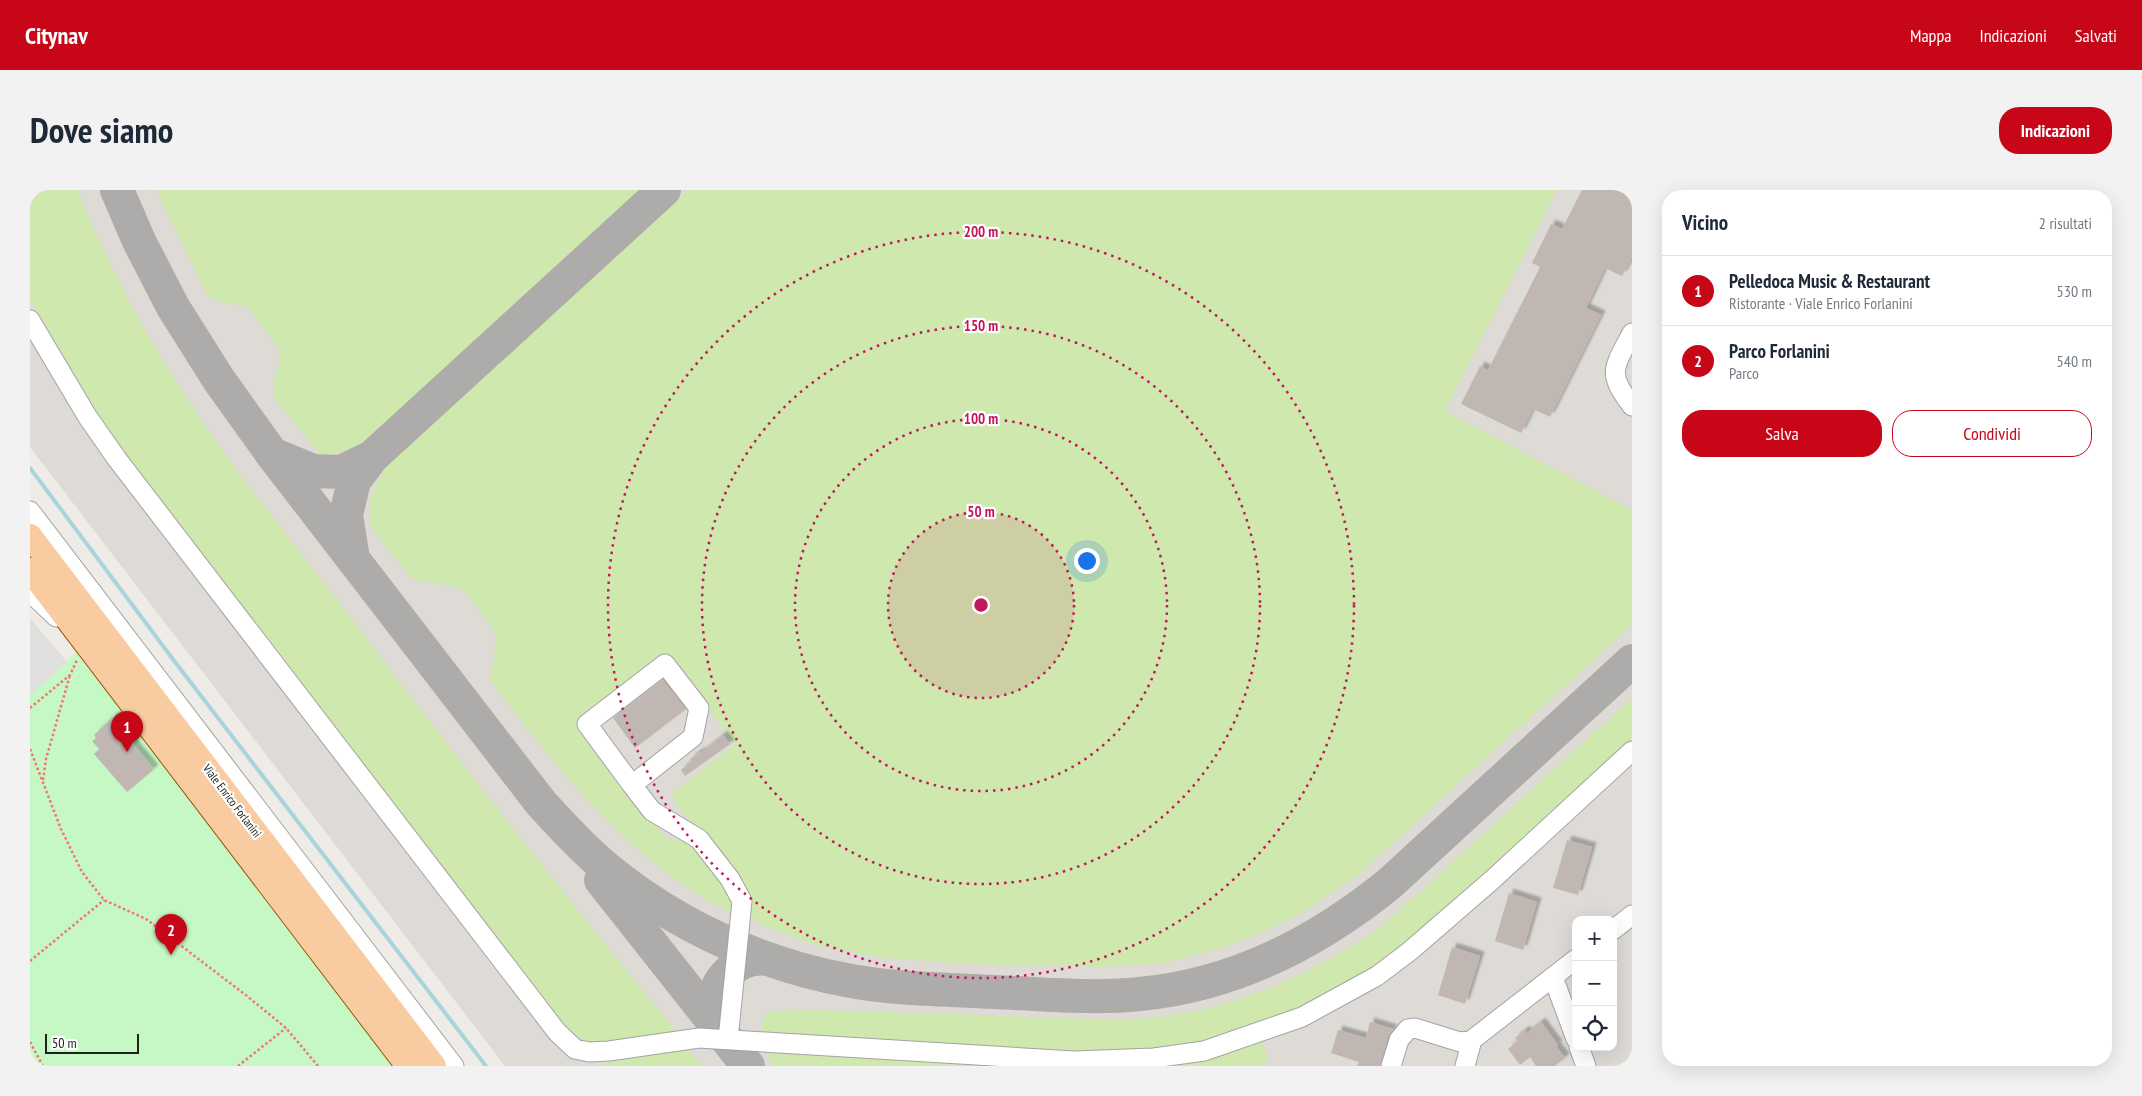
<!DOCTYPE html>
<html lang="it">
<meta charset="utf-8">
<style>
:root{--surface:#fff;--page:#f2f2f3;--text:#1f2937;--muted:#747a83;--line:#e0e1e3;--accent:#c70718}
body{margin:0;font-family:"PT Sans Narrow",sans-serif;background:var(--page);color:var(--text)}
.controls{position:absolute;right:15px;bottom:15px;display:grid;overflow:hidden;border-radius:10px;box-shadow:0 5px 20px #0002}
.controls button{width:45px;height:45px;display:grid;place-items:center;padding:0;border:0;border-bottom:1px solid var(--line);background:var(--surface);color:var(--text);font:25px sans-serif}
.scale{position:absolute;left:15px;bottom:12px;width:94px;box-sizing:border-box;padding-left:5px;border:2px solid #1f1f1f;border-top:0;font-size:14px;line-height:18px;white-space:nowrap;color:#1f1f1f;-webkit-text-stroke:4px #fff;paint-order:stroke}
.you{position:absolute;left:1056px;top:370px;width:18px;height:18px;margin:-12px;border:4px solid #fff;border-radius:50%;background:#1a73e8;box-shadow:0 0 0 8px #1a73e833}
.badge{display:grid;place-items:center;width:32px;height:32px;border-radius:50%;background:var(--accent);color:#fff;font-size:16px;font-weight:700}
.pin{position:absolute;translate:-50% -41px;filter:drop-shadow(0 1px 2px #0008)}
.pin::after{content:'';position:absolute;top:26px;width:18px;height:15px;background:inherit;clip-path:polygon(0 0,100% 0,50% 100%)}
.list{margin:0;padding:0;list-style:none}
h2{display:flex;justify-content:space-between;align-items:center;height:65px;margin:0;padding:0 20px;font-size:21px}
h2 small{font-size:16px;font-weight:400;color:var(--muted)}
.list li{display:grid;grid-template-columns:32px 1fr auto;gap:15px;align-items:center;box-sizing:border-box;height:70px;padding:0 20px;border-top:1px solid var(--line)}
.list b{display:block;font-size:19px;white-space:nowrap}
.list p{margin:0;font-size:16px;white-space:nowrap;color:var(--muted)}
.list em{font-size:16px;font-style:normal;color:var(--muted)}
.actions{display:flex;gap:10px;padding:15px 20px}
.actions a{flex:1;padding:11px 0;border:1px solid var(--accent);border-radius:20px;text-align:center;font-size:18px;color:var(--accent)}
.actions .main{background:var(--accent);color:#fff}
.icon{flex:none;width:28px;height:28px;fill:none;stroke:currentColor;stroke-width:2;stroke-linecap:round;stroke-linejoin:round}
.map{position:relative;flex:none;width:1602px;height:876px;overflow:hidden;border-radius:20px}
header{display:flex;align-items:center;gap:30px;box-sizing:border-box;height:70px;padding:0 25px;background:var(--accent);color:#fff}
header strong{font-size:24px}
nav{display:flex;gap:28px;margin-inline-start:auto;font-size:18px}
.intro{display:flex;align-items:center;justify-content:space-between;box-sizing:border-box;height:120px;padding:0 30px}
h1{margin:0;font-size:35px}
.button{padding:12px 22px;border-radius:20px;background:var(--accent);color:#fff;font-size:18px;font-weight:700}
main{display:flex;gap:30px;padding:0 30px}
aside{flex:1;background:var(--surface);border-radius:20px;box-shadow:0 5px 20px #0002}
.map>svg:first-child{display:block}
.airport{fill:#dedbd7;fill-rule:evenodd}
.grass{fill:#cfe8ad}
.park{fill:#c5f8c4}
.parking{fill:#dfdfdf}
.lines{fill:none;stroke-linecap:round;stroke-linejoin:round}
.stream{stroke:#a8d4db;stroke-width:4}
.taxiway{stroke:#aeacaa;stroke-width:34}
.building{fill:#c0b7b2;filter:url(#shadow)}
.minor-casing{stroke:#a3a3a3;stroke-width:21}
.major-casing{stroke:#955905;stroke-width:26}
.path{stroke:#f57371;stroke-width:2.5;stroke-dasharray:2.5 2.5;stroke-linecap:butt}
.minor{stroke:#fff;stroke-width:19}
.major{stroke:#f9cba1;stroke-width:24}
.ring{fill:none;stroke:#c2185b;stroke-width:2.5;stroke-dasharray:2.5 5}
.labels{text-anchor:middle;stroke-width:4.5;stroke-linejoin:round;paint-order:stroke}
.street-label{font-size:12px;fill:#1f1f1f;stroke:#fff}
.centre{fill:#c2185b;stroke:#fff;stroke-width:2.5}
.ring-label{font-size:15px;text-anchor:middle;font-weight:bold;fill:#c2185b;stroke:#fff;stroke-width:4.5;stroke-linejoin:round;paint-order:stroke}
</style>
<header>
<strong>Citynav</strong>
<nav><a>Mappa</a><a>Indicazioni</a><a>Salvati</a></nav>
</header>
<div class="intro"><h1>Dove siamo</h1><a class="button">Indicazioni</a></div>
<main>
<div class="map">
<svg width="1602" height="876" viewBox="0 0 1602 876">
<defs>
<filter id="shadow"><feDropShadow dx="4.5" dy="-4.5" stdDeviation="1" flood-color="#0004"/></filter>
</defs>
<rect width="100%" height="100%" fill="#efebe6"/>
<!-- airport -->
<path class="airport" d="M0 0H1602V876H475L0 257ZM1546 730H1583V857H1546Z"/>
<!-- grass -->
<path class="grass" d="M0 0H47C78 74 115 145 159 212 210 289 269 360 325 433 430 572 537 709 648 843L559 853 539 842 69 229 18 144 0 109Z
M126 0H615L348 244C329 257 313 262 291 266L245 209 243 194 249 175V159L217 116C203 114 187 114 176 103Z
M658 0H1527L1415 221 1602 320V433L1593 443 1327 686 1268 725 1233 742 1198 756 1134 773 1075 777 937 774 855 768 789 756 734 736 723 728 708 693 643 610 642 604 705 554 636 464 545 532 637 649 667 654 703 702 704 724C687 715 668 706 652 694 572 637 518 567 460 490L465 456V442L438 405 428 397 383 390C373 377 348 350 342 337 332 311 352 281 368 262Z
M1602 508V551L1374 758 1329 789 1288 811 1249 827 1153 858 1046 863 731 845V834L740 821 787 820C859 822 931 824 1003 827 1049 828 1097 833 1143 825 1217 814 1289 779 1351 737Z
M1232 849 1238 870 1231 876H1053Z
M657 858 672 876H573L574 873Z
M733 858 1049 876H744Z"/>
<!-- park -->
<path class="park" d="M45 462 184 638 367 876H0V505L37 472Z"/>
<!-- parking -->
<path class="parking" d="M0 428 37 472 0 505Z"/>
<g class="lines">
<!-- stream -->
<path class="stream" d="M0 278 145 472 456 876"/>
<!-- taxiway -->
<path class="taxiway" d="M87 0 109 51 143 117 189 190 242 264 511 613C533 637 555 661 581 682 648 736 731 774 816 790 865 800 916 799 965 802 1014 804 1062 809 1110 804 1205 795 1286 753 1359 694L1602 471
M242 264 283 281 311 282 342 267
M323 369 316 325 324 291 342 267 634 0
M571 690 718 876
M691 840C688 836 685 830 684 826 677 796 706 765 736 769"/>
</g>
<!-- building -->
<path class="building" d="M1552 0H1602V67L1592 86 1575 78 1556 118 1571 125 1520 227 1503 219 1491 243 1431 214 1450 176 1458 180 1510 77 1502 73 1521 34 1532 39Z
M633 490 656 519 605 558 583 528Z
M85 526 91 532 96 528 105 540 97 547 124 579 97 602 64 564 69 559 62 551 66 548 64 545Z
M693 545 700 554 655 586 651 580 662 571 660 569 670 562 671 563Z
M1537 650 1562 657 1548 705 1523 698Z
M1479 703 1507 712 1493 760 1465 751Z
M1422 757 1450 766 1435 814 1408 805Z
M1340 832 1363 839 1358 847 1350 876H1327L1329 872 1301 863 1308 840 1336 848Z
M1511 832 1528 855 1526 856 1535 868 1525 876H1506L1500 867 1490 875 1478 859 1488 851 1485 848 1495 840 1497 843Z"/>
<g class="lines">
<defs>
<path id="minor" d="M0 130 57 226 87 269 527 842 545 859 559 862 579 861 669 848 1044 871 1124 868 1174 861 1272 827 1347 786 1380 761 1462 690 1602 561
M1602 143C1584 178 1576 182 1602 216
M0 321 424 876
M0 402 26 427
M602 595 557 534 635 474 669 518 663 547 602 595 622 621 669 649 700 689 712 711 698 850
M1583 740 1602 725
M1523 787 1546 849
M1549 857 1556 876
M1361 876 1369 850 1378 839 1385 838 1430 852 1442 850
M1435 876 1442 850 1546 769"/>
<path id="major" d="M0 346 404 876
M0 380 378 876"/>
</defs>
<!-- minor casing -->
<use href="#minor" class="minor-casing"/>
<!-- major casing -->
<use href="#major" class="major-casing"/>
<!-- path -->
<path class="path" d="M0 518 40 485 47 470
M0 559 31 639 52 682 74 710 116 729 217 806 256 838 288 876
M13 590 16 569 40 485
M0 771 74 710
M0 852 13 876
M208 876 256 838"/>
<!-- minor -->
<use href="#minor" class="minor"/>
<!-- major -->
<use href="#major" class="major"/>
</g>
<!-- distance rings -->
<circle cx="951" cy="415" r="93" fill="#c2185b" fill-opacity=".12"/>
<g class="ring">
<circle cx="951" cy="415" r="93"/>
<circle cx="951" cy="415" r="186"/>
<circle cx="951" cy="415" r="279"/>
<circle cx="951" cy="415" r="373"/>
</g>
<g class="labels">
<!-- street labels -->
<g class="street-label">
<text transform="translate(202 611) rotate(53)" y="4">Viale Enrico Forlanini</text>
</g>
</g>
<circle cx="951" cy="415" r="8" class="centre"/>
<g class="ring-label">
<text x="951" y="47">200 m</text>
<text x="951" y="141">150 m</text>
<text x="951" y="234">100 m</text>
<text x="951" y="327">50 m</text>
</g>
</svg>
<div class="controls">
<button>+</button>
<button>−</button>
<button><svg class="icon" aria-label="locate" viewBox="0 0 24 24"><circle cx="12" cy="12" r="6"/><path d="M12 2v4M12 18v4M2 12h4M18 12h4"/></svg></button>
</div>
<div class="scale">50 m</div>
<div class="you"></div>
<div class="pin badge" style="left:97px;top:562px">1</div>
<div class="pin badge" style="left:141px;top:765px">2</div>
</div>
<aside>
<h2>Vicino<small>2 risultati</small></h2>
<ul class="list">
<li><span class="badge">1</span><div><b>Pelledoca Music &amp; Restaurant</b><p>Ristorante · Viale Enrico Forlanini</p></div><em>530 m</em></li>
<li><span class="badge">2</span><div><b>Parco Forlanini</b><p>Parco</p></div><em>540 m</em></li>
</ul>
<div class="actions"><a class="main">Salva</a><a>Condividi</a></div>
</aside>
</main>
